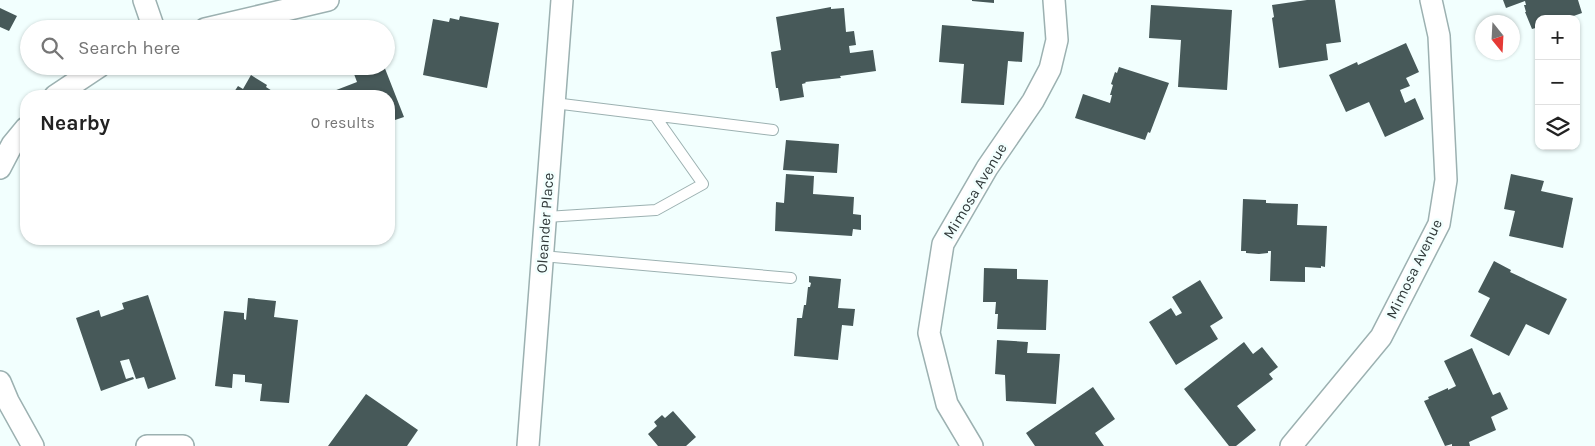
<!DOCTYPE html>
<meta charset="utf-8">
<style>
:root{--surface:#fff;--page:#f6f6f6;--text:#222;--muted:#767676;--line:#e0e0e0}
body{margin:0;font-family:Karla,sans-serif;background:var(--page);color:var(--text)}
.controls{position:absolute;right:15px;top:15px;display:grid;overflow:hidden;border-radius:10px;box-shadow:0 1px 4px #0004}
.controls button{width:45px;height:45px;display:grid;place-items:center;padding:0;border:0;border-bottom:1px solid var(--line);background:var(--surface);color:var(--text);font:25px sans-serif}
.compass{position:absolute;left:1475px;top:15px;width:45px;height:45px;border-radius:50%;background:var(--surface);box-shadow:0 1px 4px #0004;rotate:162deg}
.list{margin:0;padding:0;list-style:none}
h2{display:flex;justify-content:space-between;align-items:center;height:65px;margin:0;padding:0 20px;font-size:21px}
h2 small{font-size:16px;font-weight:400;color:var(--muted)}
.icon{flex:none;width:28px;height:28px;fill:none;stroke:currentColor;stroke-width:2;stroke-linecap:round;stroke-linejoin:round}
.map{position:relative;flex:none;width:1595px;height:446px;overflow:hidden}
.search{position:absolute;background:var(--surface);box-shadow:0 1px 4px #0004;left:20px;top:20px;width:375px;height:55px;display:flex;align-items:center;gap:12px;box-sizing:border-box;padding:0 18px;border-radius:28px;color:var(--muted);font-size:19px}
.panel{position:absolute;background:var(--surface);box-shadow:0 1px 4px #0004;left:20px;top:90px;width:375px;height:155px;border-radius:20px}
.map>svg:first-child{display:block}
.building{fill:#475959}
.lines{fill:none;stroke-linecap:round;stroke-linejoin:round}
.lane-casing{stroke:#9cb1b1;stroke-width:12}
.street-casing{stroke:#9cb1b1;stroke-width:24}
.lane{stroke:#fff;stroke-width:10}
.street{stroke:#fff;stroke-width:21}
.labels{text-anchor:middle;stroke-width:5;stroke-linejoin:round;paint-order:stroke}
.street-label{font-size:15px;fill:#313a3a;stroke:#f2fffe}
</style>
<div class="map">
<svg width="1595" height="446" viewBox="0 0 1595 446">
<rect width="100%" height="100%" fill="#f2fffe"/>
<!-- building -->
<path class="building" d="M972 0H994V3L972 1Z
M1307 0H1335L1341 42 1326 44 1328 60 1279 68 1272 18 1274 17 1272 5Z
M1503 0H1578L1582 13 1565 19H1539V27L1532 29 1525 12H1526L1524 5H1526L1525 1 1506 8Z
M1151 5 1232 10 1227 90 1178 87 1181 40 1149 38Z
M831 7V9L844 8 846 32 854 31 856 45 849 46 850 53 873 50 876 71 840 76 841 78 805 82 806 83 802 84 804 97 780 101 778 88H776L771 52 781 50 776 17Z
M0 8 17 16 9 31 0 27Z
M460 16 499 23 487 88 423 75 433 19 449 22 450 18 459 20Z
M942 25 1024 32 1022 62 1008 61 1004 105 961 103 964 64 939 62Z
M1406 43 1419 72 1406 78 1410 86 1400 90 1405 103 1415 98 1424 119 1385 137 1369 102 1346 112 1329 75 1357 62 1358 65Z
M351 66H384L404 117 389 122V96H327L326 94 357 82Z
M1119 67 1169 83 1150 133 1148 132 1145 140 1075 118 1083 94 1110 103 1112 95H1110L1113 85 1111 84 1115 72 1117 73Z
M251 75 267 85 266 87 280 96H226L228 92 232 95 238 86 243 89Z
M786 140 839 144 837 173 783 170Z
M786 174 814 176 813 194 854 197 853 214 861 215V230L853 229 852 236 775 231 776 202 784 203Z
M1511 174 1544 181 1541 191 1573 198 1563 248 1509 236 1515 211 1504 209Z
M1243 199 1266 200V203L1298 204 1297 225 1327 226 1325 267 1321 266V268L1305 267V282L1270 281 1271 251H1268V253L1259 254 1246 253V251H1241Z
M1494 261 1511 270 1510 272 1567 299 1549 335 1526 324 1509 356 1470 336 1490 298 1478 292Z
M984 268 1017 269V279L1048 280 1046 330 997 329 998 314H995L996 302H983Z
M809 276 841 279 838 308 855 309 853 326 842 325 838 360 794 356 797 318H802L804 305H806L808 287H810L811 283 809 282Z
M1200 280 1223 318 1210 326 1218 339 1176 365 1149 322 1171 308 1176 316 1182 313 1172 297Z
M148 295 176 379 148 389 144 377 136 379 129 359 120 361 126 379 133 377 134 379 101 391 76 318 99 310 101 317 124 309 122 303Z
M248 298 276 301 274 317 298 320 289 403 260 401 262 384 245 382V375L233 374 232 388 215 386 224 311 244 313V319L246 320Z
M997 340 1028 342 1027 353 1060 354 1056 404 1006 401 1005 375 995 374Z
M1244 342 1253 354 1262 347 1278 367 1269 374 1273 379 1237 406 1256 430 1236 446H1229L1184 389Z
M1472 348 1493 395 1500 392 1508 409 1491 417 1496 430 1469 442 1470 446H1452V444L1445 446 1424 401 1429 399 1428 397 1448 388V390L1456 386 1444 361Z
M1093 387 1115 419 1095 433 1104 446H1035L1026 433Z
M366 394 418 430 407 446H328Z
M673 411 696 437 686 446H658L648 434 657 426 654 422 662 415 665 418Z"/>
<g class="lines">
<defs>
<path id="lane" d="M554 103 773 130
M546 217 656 210 703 184 655 116
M542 256 791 278"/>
<path id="street" d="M144 0 154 29
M205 29 328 0
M55 96 100 66
M0 168 12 145 26 128
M0 382 8 401 33 446
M147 446H183
M528 446 562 0
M972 446 947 404 929 333 943 244 987 168 1033 101 1050 69 1057 40 1054 0
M1291 446 1381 337 1439 224 1446 180 1439 36 1431 0"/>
</defs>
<!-- lane casing -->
<use href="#lane" class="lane-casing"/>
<!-- street casing -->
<use href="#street" class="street-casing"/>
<!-- lane -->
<use href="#lane" class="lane"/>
<!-- street -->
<use href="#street" class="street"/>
</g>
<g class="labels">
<!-- street labels -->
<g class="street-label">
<text transform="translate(975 191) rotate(-59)" y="5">Mimosa Avenue</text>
<text transform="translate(545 223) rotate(-86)" y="5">Oleander Place</text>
<text transform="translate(1414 269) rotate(-64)" y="5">Mimosa Avenue</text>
</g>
</g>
</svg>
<div class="controls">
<button>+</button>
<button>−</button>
<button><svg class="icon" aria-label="layers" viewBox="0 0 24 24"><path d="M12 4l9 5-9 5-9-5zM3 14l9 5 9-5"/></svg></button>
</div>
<svg class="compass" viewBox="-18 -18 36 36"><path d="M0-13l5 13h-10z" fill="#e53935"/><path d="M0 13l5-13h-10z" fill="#767676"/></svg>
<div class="search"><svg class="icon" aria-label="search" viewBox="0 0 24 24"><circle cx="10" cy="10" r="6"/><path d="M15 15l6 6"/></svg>Search here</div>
<section class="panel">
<h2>Nearby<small>0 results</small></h2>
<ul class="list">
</ul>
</section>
</div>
